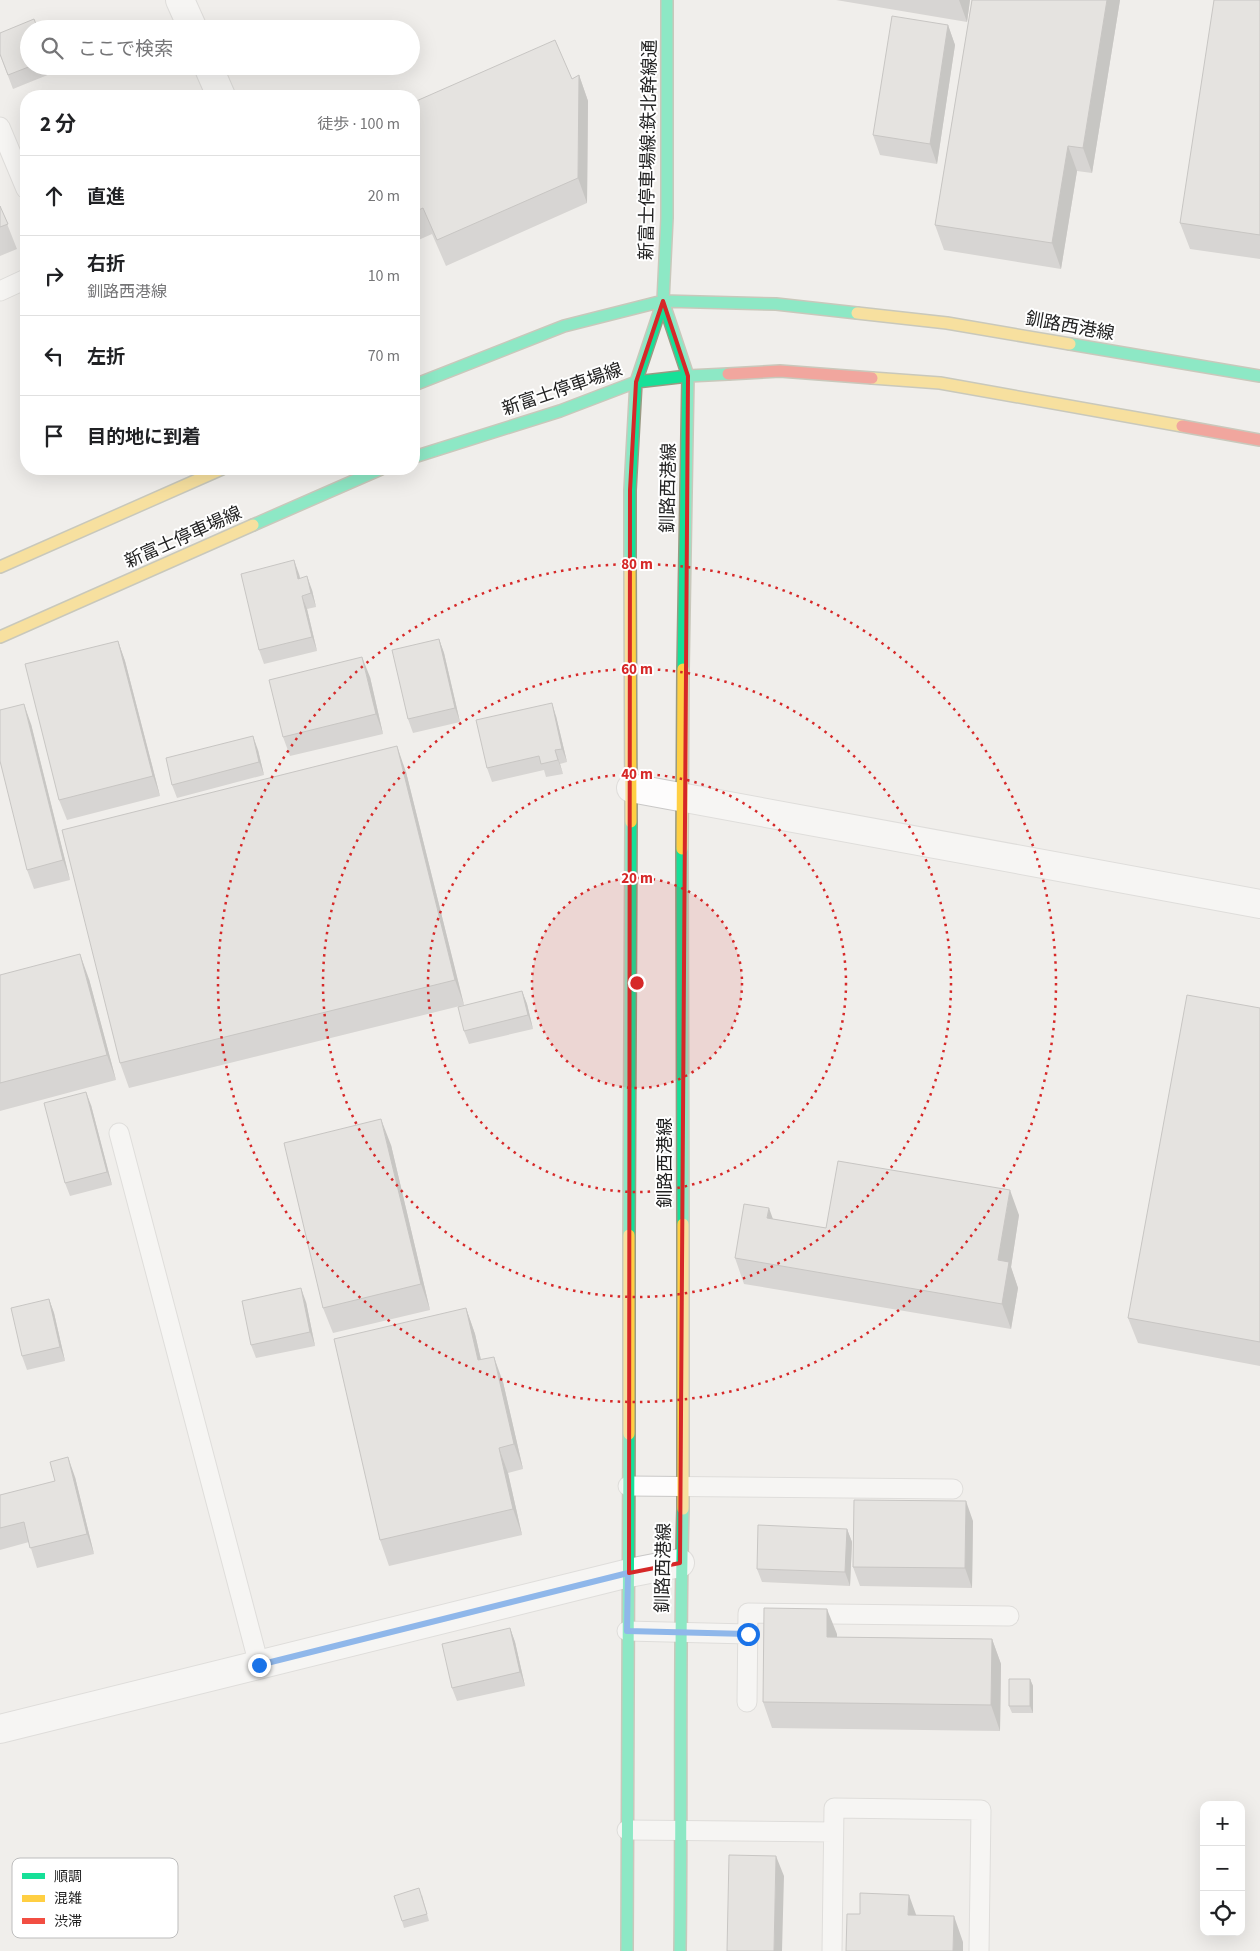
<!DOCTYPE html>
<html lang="ja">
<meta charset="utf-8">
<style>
:root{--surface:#fff;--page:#f6f6f6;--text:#202124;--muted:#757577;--line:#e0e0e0}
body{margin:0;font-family:"Source Sans 3","Noto Sans JP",sans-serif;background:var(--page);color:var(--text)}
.controls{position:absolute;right:15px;bottom:15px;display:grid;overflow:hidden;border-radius:10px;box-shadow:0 5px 20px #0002}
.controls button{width:45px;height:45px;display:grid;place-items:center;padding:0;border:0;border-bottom:1px solid var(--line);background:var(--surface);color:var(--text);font:25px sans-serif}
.stop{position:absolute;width:15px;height:15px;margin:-11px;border:4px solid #1a73e8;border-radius:50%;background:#fff}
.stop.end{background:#1a73e8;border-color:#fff;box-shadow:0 1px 5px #0008}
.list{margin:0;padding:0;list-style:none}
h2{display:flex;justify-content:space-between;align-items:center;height:65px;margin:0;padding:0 20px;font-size:21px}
h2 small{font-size:16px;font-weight:400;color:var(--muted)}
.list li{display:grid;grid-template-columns:32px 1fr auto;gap:15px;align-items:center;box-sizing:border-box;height:80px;padding:0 20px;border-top:1px solid var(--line)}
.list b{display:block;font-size:19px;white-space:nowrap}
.list p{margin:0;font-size:16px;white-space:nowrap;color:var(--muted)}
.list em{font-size:16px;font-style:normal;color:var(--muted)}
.icon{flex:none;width:28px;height:28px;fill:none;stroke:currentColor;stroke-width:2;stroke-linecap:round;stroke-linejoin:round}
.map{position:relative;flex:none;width:1260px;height:1951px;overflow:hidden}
.search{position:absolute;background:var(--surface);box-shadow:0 5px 20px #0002;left:20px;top:20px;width:400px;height:55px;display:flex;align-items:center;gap:12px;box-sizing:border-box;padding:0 18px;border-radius:28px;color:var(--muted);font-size:19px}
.panel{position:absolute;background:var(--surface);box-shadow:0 5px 20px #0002;left:20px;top:90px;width:400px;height:385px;border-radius:20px}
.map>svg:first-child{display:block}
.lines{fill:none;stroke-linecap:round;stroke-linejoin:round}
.lane-casing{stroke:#c9c8c7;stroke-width:21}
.street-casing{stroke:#c9c8c7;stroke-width:30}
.fast-casing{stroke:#999a82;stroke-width:14}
.slow-casing{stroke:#999a82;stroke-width:14}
.jam-casing{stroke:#999a82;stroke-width:14}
.lane{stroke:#fdfcfc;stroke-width:19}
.street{stroke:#fdfcfc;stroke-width:28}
.fast{stroke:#16e098;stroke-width:11}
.slow{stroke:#ffcf43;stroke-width:11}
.jam{stroke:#f24e42;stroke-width:11}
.wall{fill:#b9b6b5}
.shaded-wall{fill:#969493}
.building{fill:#d7d4d2;stroke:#969493}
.route{stroke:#1a73e8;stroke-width:6}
.marked{fill:none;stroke:#d62828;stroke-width:4;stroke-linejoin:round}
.ring{fill:none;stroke:#d62828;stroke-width:2.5;stroke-dasharray:2.5 5}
.labels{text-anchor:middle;stroke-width:4;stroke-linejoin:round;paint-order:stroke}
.street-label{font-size:18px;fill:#222;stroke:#fff}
.key{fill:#fff;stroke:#bdbdbd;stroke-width:1}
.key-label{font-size:14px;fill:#222}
.centre{fill:#d62828;stroke:#fff;stroke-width:2.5}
.ring-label{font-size:15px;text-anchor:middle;font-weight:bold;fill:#d62828;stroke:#fff;stroke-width:4;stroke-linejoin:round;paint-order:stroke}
</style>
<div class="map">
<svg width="1260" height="1951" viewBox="0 0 1260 1951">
<rect width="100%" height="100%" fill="#f0eeeb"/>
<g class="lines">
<defs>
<path id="lane" d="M0 127 26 189
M0 291 26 279
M119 1133 259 1665
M628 1486 953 1489
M627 1631 748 1634
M747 1702 748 1613 1009 1616
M627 1830 833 1832
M832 1951 834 1808 981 1810 979 1951"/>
<path id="street" d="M180 0 193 29
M208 66 221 96
M631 788 1260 904
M0 1729 629 1573 680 1563"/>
<path id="fast" d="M663 301 688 376 683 669
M1070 344 1260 376
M414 385 564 326 663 301 776 304 857 313
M414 457 560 411 636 382 688 376 728 374
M253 525 381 469
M630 564V490L636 382 663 301 667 218V0
M682 849 683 1224
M629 1235 631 822
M627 1951 629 1434
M680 1951C682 1804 679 1656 683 1509"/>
<path id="slow" d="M857 313 947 323 1070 344
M872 378 940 383 1182 426
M630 564 631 822
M0 567 222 469
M0 637 253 525
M682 849 683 669
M629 1434V1235
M683 1509V1224"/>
<path id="jam" d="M728 374 780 371 872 378
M1182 426 1260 440"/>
</defs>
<!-- lane casing -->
<use href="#lane" class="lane-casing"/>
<!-- street casing -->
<use href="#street" class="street-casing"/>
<!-- fast casing -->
<use href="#fast" class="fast-casing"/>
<!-- slow casing -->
<use href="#slow" class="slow-casing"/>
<!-- jam casing -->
<use href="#jam" class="jam-casing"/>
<!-- lane -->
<use href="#lane" class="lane"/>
<!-- street -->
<use href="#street" class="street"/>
<!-- fast -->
<use href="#fast" class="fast"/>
<!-- slow -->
<use href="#slow" class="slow"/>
<!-- jam -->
<use href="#jam" class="jam"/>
</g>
<!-- wall -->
<path class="wall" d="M836 0H970L967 22Z
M972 0H1120L1092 173 1077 171 1061 269 944 250 935 225Z
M1260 0V259L1190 249 1180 223Z
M948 25 955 45 937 164 880 155 873 135Z
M0 33 29 66H53L55 72 13 89 0 55Z
M579 75 588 101 587 203 446 266 432 234 414 242V102L572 79Z
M0 206 17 249 0 256Z
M299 574 300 578 312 590 316 607 307 609 317 651 264 664 259 650Z
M439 639 444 653 460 722 413 733 408 719Z
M118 641 125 661 160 796 67 820 59 800Z
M370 677 383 734 290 756 283 737Z
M556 716 567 762 560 764 563 774 546 777 544 770 492 782 487 768Z
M31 724 70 880 34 889 27 870Z
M258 750 264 775 177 798 172 785Z
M406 772 464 1005 129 1088 120 1063Z
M0 975 89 979 116 1080 0 1111Z
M522 991 527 1004 533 1029 469 1044 464 1031Z
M1260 1008V1366L1138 1343 1128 1318Z
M91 1105 112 1185 70 1196 65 1183Z
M391 1145 430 1310 333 1333 323 1308Z
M1019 1215 1011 1267 1018 1288 1011 1329 744 1284 735 1258 773 1219 826 1228Z
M49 1299 54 1313 65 1361 27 1370 22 1356Z
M306 1302 315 1346 256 1358 251 1345Z
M466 1308 475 1334 481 1360 503 1382 523 1469 508 1473 522 1535 389 1566 380 1540Z
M75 1477 94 1554 37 1568 29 1542 0 1550V1495Z
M973 1521 972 1588 860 1586 853 1567Z
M847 1529 852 1542 850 1586 762 1582 757 1569Z
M510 1628 515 1642 525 1686 457 1701 452 1688Z
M837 1634V1637L992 1639 1001 1664 1000 1731 772 1728 763 1702Z
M1030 1679 1033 1686V1713H1012L1009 1706Z
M422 1895 429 1921 404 1928 402 1921Z"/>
<!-- shaded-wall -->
<path class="shaded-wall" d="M959 0H970L967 22Z
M1107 0H1120L1092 173 1083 148Z
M948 25 955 45 937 164 930 144Z
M579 75 588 101 587 203 578 178Z
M1068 146 1077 171 1061 269 1052 243Z
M294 560 299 574 303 592 298 579Z
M307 576 312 590 316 607 311 593Z
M302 596 307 609 317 651 312 637Z
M439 639 444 653 460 722 455 708Z
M118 641 125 661 160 796 153 776Z
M362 657 370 677 383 734 376 714Z
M552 703 556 716 567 762 562 749Z
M24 704 31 724 70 880 63 860Z
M253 736 258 750 264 775 259 762Z
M397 746 406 772 464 1005 455 980Z
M555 750 560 764 563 774 558 760Z
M80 954 89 979 116 1080 107 1055Z
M522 991 527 1004 533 1029 528 1015Z
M86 1092 91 1105 112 1185 107 1172Z
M381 1119 391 1145 430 1310 421 1284Z
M1010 1190 1019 1215 1011 1267 1018 1288 1011 1329 1002 1304 998 1260Z
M769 1208 778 1233 767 1218Z
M301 1288 306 1302 315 1346 310 1332Z
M49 1299 54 1313 65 1361 60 1347Z
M466 1308 475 1334 487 1386 478 1360Z
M494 1357 503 1382 523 1469 514 1444Z
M499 1448 508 1473 522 1535 513 1509Z
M68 1457 75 1477 94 1554 87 1534Z
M966 1501 973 1521 972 1588 965 1568Z
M847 1529 852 1542 850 1586 845 1572Z
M827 1609 837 1634V1662L827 1637Z
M510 1628 515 1642 525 1686 520 1672Z
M992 1639 1001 1664 1000 1731 991 1705Z
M1030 1679 1033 1686V1713L1030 1706Z
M776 1856 784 1876 782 1951H774Z
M909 1895 918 1920 908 1915Z
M954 1916 963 1942V1951H953Z"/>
<!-- building -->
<path class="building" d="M972 0H1107L1083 148 1068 146 1052 243 935 225Z
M1214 0H1260V235L1180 223Z
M892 16 948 25 930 144 873 135Z
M34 19 38 29H29V66H31L8 75 0 54V33Z
M555 40 572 79 579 75 578 178 437 240 423 208 414 212V102Z
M0 206 8 224 0 227Z
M294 560 298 579 307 576 311 593 302 596 312 637 259 650 241 574Z
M439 639 455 708 408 719 392 650Z
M118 641 153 776 59 800 25 664Z
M362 657 376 714 283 737 269 680Z
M552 703 562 749 555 750 558 760 541 764 539 756 487 768 476 720Z
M24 704 63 860 27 870 0 761V710Z
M253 736 259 762 172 785 166 758Z
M397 746 455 980 120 1063 62 830Z
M80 954 107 1055 0 1083V975Z
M522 991 528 1015 464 1031 458 1007Z
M1187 995 1260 1008V1342L1128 1318Z
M86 1092 107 1172 65 1183 44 1103Z
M381 1119 421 1284 323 1308 284 1143Z
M838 1161 1010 1190 998 1260 1009 1262 1002 1304 735 1258 744 1204 769 1208 767 1218 826 1228Z
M301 1288 310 1332 251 1345 242 1301Z
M49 1299 60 1347 22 1356 11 1308Z
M466 1308 478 1360 494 1357 514 1444 499 1448 513 1509 380 1540 334 1339Z
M68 1457 87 1534 30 1548 24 1522 0 1528V1495L55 1481 50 1462Z
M854 1500 966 1501 965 1568 853 1567Z
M758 1525 847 1529 845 1572 757 1569Z
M764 1608 827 1609V1637L992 1639 991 1705 763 1702Z
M510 1628 520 1672 452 1688 442 1644Z
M1009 1679H1030V1706H1009Z
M729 1855 776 1856 774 1951H727Z
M419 1888 427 1914 402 1921 394 1896Z
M860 1893 909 1895 908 1915 954 1916 953 1951H846L847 1914H860Z"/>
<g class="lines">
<!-- route -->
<path class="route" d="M259 1665 628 1573 627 1631 748 1634"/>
</g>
<!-- marked area -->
<path d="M0 0H1260V1951H0ZM663 301 688 376 680 1563 629 1573 630 490 636 382Z" fill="#f0eeeb" fill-opacity=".55" fill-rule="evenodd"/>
<path class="marked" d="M663 301 688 376 680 1563 629 1573 630 490 636 382Z"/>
<!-- distance rings -->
<circle cx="637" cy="983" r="105" fill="#d62828" fill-opacity=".12"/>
<g class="ring">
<circle cx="637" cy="983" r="105"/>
<circle cx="637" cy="983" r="209"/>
<circle cx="637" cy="983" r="314"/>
<circle cx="637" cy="983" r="419"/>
</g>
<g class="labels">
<!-- street labels -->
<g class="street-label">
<text transform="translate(648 150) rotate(-89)" y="6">新富士停車場線:鉄北幹線通</text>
<text transform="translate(1070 326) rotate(10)" y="6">釧路西港線</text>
<text transform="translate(562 389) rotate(-19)" y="6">新富士停車場線</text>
<text transform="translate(668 488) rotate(-89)" y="6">釧路西港線</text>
<text transform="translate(183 537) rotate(-24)" y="6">新富士停車場線</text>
<text transform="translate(665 1163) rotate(-90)" y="6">釧路西港線</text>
<text transform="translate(663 1568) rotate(-89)" y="6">釧路西港線</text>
</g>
</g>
<!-- legend -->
<rect x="12" y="1858" width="166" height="80" rx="8" class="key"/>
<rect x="22" y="1873" width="23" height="6" fill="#16e098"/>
<rect x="22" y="1895" width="23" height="7" fill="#ffcf43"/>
<rect x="22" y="1918" width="23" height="6" fill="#f24e42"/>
<g class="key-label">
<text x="54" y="1881">順調</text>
<text x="54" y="1903">混雑</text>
<text x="54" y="1926">渋滞</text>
</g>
<circle cx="637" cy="983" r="8" class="centre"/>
<g class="ring-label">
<text x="637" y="569">80 m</text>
<text x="637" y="674">60 m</text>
<text x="637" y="779">40 m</text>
<text x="637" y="883">20 m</text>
</g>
</svg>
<div class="controls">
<button>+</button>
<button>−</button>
<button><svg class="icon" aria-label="locate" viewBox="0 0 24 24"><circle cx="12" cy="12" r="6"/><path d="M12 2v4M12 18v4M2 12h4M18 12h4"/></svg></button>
</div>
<div class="stop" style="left:748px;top:1634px"></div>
<div class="stop end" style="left:259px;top:1665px"></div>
<div class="search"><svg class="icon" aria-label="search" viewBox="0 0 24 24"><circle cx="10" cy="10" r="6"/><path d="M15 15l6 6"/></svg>ここで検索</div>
<section class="panel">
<h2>2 分<small>徒歩 · 100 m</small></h2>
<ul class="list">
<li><svg class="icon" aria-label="ahead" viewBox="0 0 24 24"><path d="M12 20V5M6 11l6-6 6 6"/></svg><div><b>直進</b></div><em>20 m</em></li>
<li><svg class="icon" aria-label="right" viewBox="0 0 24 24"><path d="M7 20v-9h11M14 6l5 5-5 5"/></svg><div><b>右折</b><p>釧路西港線</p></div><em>10 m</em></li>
<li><svg class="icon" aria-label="left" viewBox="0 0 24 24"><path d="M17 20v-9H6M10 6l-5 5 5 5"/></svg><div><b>左折</b></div><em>70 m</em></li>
<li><svg class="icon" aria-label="arrive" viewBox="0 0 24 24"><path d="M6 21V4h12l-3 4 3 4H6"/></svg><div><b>目的地に到着</b></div></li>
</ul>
</section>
</div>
